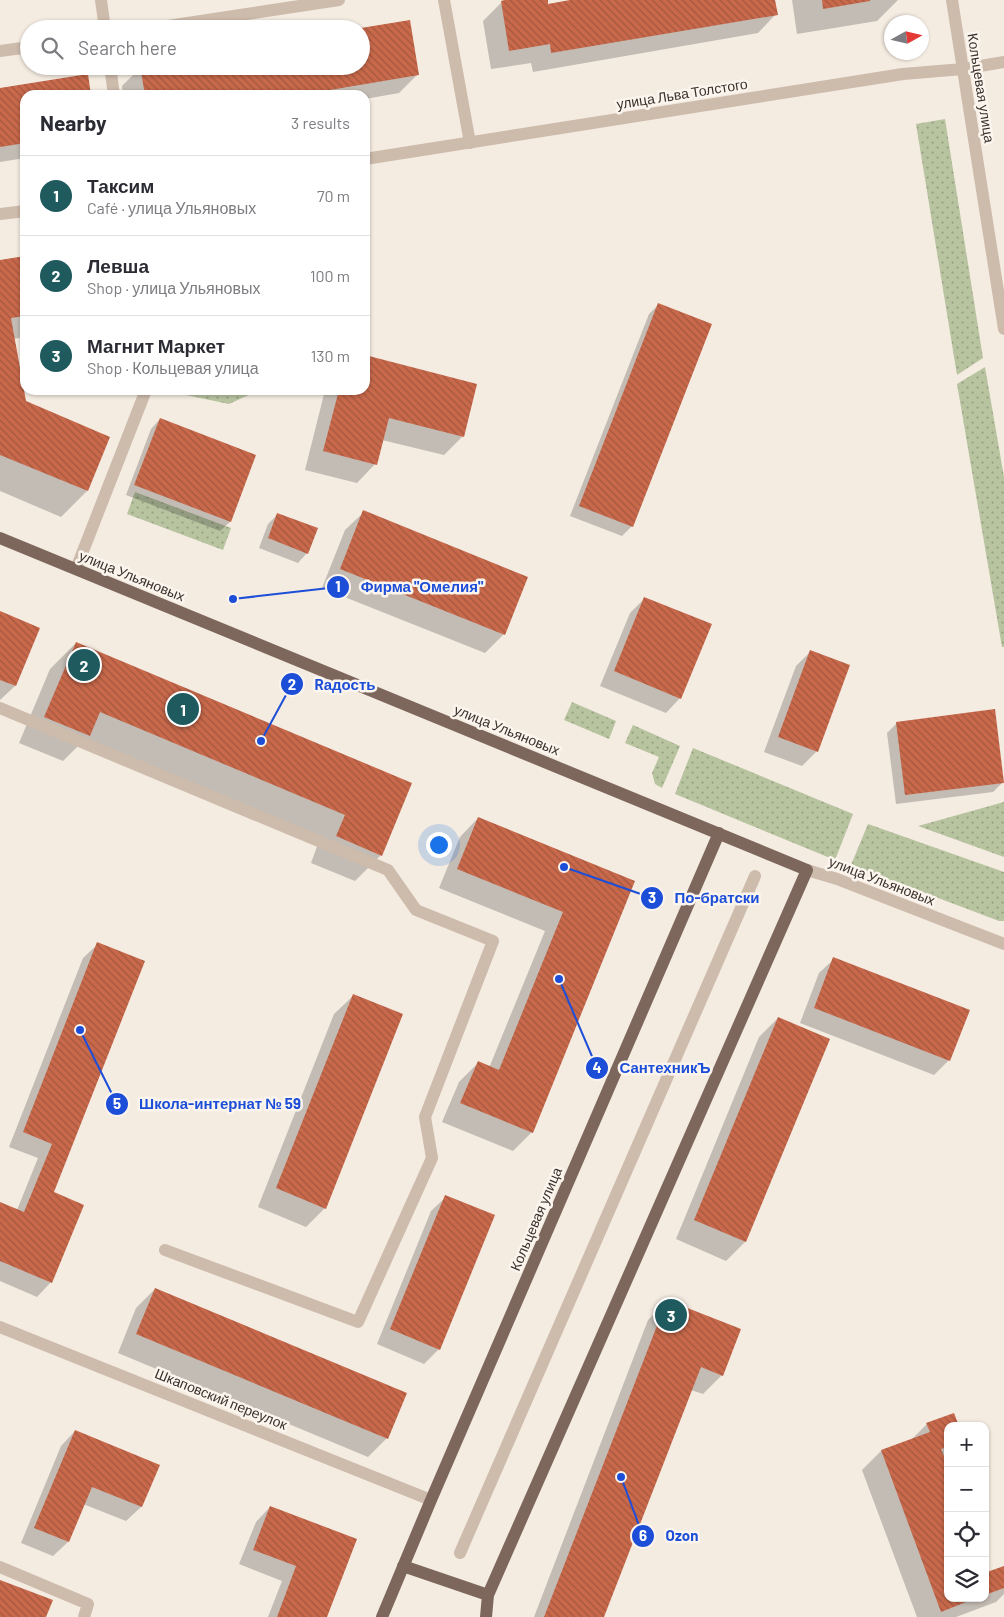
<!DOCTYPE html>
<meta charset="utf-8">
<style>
:root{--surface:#fff;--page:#f7f7f7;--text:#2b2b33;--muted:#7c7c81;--line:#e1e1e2;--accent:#1f5a5e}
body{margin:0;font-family:Barlow,sans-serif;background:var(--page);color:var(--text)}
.controls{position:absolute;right:15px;bottom:15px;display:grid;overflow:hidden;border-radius:10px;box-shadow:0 1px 4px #0004}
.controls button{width:45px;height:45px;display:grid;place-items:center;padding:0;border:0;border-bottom:1px solid var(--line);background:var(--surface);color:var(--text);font:25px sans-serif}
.compass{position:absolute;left:884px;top:15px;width:45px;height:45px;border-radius:50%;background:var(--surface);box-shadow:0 1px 4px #0004;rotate:82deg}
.you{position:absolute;left:438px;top:844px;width:18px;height:18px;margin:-12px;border:4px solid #fff;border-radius:50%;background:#1a73e8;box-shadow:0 0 0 8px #1a73e833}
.badge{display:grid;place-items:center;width:32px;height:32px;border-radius:50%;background:var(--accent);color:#fff;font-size:16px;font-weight:700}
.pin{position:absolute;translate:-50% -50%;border:2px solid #fff;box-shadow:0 1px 5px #0006}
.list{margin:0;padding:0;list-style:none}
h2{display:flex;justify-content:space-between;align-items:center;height:65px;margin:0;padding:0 20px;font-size:21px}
h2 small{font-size:16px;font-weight:400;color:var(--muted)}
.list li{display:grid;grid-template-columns:32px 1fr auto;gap:15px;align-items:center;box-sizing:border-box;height:80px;padding:0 20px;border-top:1px solid var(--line)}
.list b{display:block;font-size:19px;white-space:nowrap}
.list p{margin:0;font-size:16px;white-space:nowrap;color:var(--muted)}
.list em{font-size:16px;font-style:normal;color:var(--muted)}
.icon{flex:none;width:28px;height:28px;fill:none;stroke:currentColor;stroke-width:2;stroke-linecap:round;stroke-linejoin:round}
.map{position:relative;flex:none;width:1004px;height:1617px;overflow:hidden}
.search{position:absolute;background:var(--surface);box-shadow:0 1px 4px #0004;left:20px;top:20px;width:350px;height:55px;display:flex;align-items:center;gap:12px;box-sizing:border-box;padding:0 18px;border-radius:28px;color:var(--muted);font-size:19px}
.panel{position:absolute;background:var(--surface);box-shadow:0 1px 4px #0004;left:20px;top:90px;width:350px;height:305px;border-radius:15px}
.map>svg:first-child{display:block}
.grass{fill:url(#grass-dots)}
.shadow{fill:#0003}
.building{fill:url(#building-back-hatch)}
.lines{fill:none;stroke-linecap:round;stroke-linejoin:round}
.minor{stroke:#cdbbac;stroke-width:12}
.major{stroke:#7d675c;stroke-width:12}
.labels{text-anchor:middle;stroke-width:5;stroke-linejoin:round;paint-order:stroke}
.street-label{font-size:14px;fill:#3b302b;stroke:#fbf5ee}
.leader{fill:none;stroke:#1d4ed8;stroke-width:2}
.callout-dot{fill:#1d4ed8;stroke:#fbf5ee;stroke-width:2}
.mark-label{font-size:15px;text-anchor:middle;font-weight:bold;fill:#fff}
.callout-label{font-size:15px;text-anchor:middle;font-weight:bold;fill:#1d4ed8;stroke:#fbf5ee;stroke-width:5;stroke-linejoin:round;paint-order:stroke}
</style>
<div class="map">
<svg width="1004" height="1617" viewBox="0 0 1004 1617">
<defs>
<pattern id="grass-dots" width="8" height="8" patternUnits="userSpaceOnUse" patternTransform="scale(1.25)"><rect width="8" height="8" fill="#b8c4a0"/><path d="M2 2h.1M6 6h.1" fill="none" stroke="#97a083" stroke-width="1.8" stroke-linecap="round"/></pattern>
<pattern id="building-back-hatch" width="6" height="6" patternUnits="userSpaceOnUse" patternTransform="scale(1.25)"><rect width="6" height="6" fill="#c8694b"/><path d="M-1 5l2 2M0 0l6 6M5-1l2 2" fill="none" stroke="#a4573f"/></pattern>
</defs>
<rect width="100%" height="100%" fill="#f4ebe1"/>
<!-- grass -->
<path class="grass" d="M945 119 983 358 957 375 916 124Z
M985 367 1004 477V647H1002L957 384Z
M162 390H253V393L229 404Z
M135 492 231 528 223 550 127 514Z
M572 702 616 721 609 739 564 720Z
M633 725 680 746 662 788 655 784 652 773 659 757 625 743Z
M693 748 853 814 835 860 675 794Z
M1004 802V857L918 826Z
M868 824 1004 872V921H999L851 865Z"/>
<!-- shadow -->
<path class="shadow" d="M513 0H547V5L577 0H774L776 14 758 33 533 72 531 63 491 69 483 21 502 2Z
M792 0H898L877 21 797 34Z
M141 67 418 74 399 93 365 99V95H123L122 86Z
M0 89 90 95H25V158L0 162Z
M25 258V337L13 339 24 402 87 491 61 517 0 491V262Z
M658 305 632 526 622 536 570 516 649 314Z
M365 357 463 436 444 455 382 440 375 464 357 483 305 470 325 390H365Z
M160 419 255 455 230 522 220 531 126 495 151 429Z
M364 512 504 634 485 653 322 588 345 530Z
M278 514 307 553 298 563 259 548 268 524Z
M645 598 680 698 666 713 600 686 630 613Z
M0 613 39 629 15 686 0 700Z
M76 643 411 784 381 855 355 881 311 863 319 841 82 742 63 761 19 743 50 669Z
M811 651 817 751 802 766 764 752 796 666Z
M897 723 1003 782 993 792 896 804 887 733Z
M478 818 633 881 532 1132 513 1151 442 1122 459 1082 478 1063 489 1068 545 931 439 888 460 837Z
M98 944 52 1193 51 1282 37 1297 0 1281V1203L17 1210 38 1158 9 1147 83 958Z
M834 959 949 1060 934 1075 800 1023 819 973Z
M353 996 325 1208 306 1227 258 1207 334 1014Z
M778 1018 829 1039 745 1242 726 1261 676 1239 759 1037Z
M446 1197 439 1349 424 1364 377 1344 431 1211Z
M155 1289 387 1438 368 1457 118 1353 136 1308Z
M667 1301 722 1375 703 1394 691 1390 603 1617H534L648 1320Z
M927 1424 948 1426V1456L944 1460 948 1598H985V1571L986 1574 1004 1567V1594L996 1602 956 1617H917L862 1470 881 1451 911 1440Z
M75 1431 158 1465 141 1507 126 1521 83 1504 68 1542 53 1556 21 1543 61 1446Z
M270 1507 326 1617H268L282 1581 239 1564 256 1522Z"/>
<!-- building -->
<path class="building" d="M505 0H548V4L570 0H775L778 15 551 53 550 44 509 51 501 1Z
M822 0H870V1L823 9Z
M410 20 419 75 300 95H145L140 66H361V28Z
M88 74 91 95H25V143L0 147V88Z
M25 256V316L11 318 26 401 110 437 88 491 0 455V260Z
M658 303 712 324 633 527 579 506Z
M365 355 477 384 464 437 389 418 377 465 323 451 339 390H365Z
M160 418 256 455 231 522 134 485Z
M363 510 528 577 505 635 340 569Z
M277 513 318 528 308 554 268 538Z
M644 597 712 624 681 699 614 671Z
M0 611 40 628 16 686 0 680Z
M76 642 412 783 382 856 336 836 345 815 100 712 90 736 44 717Z
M810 650 850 665 818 752 778 737Z
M995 709 1004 783 905 795 896 722Z
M478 817 635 881 533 1133 460 1103 478 1061 499 1070 563 912 457 869Z
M97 942 145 961 54 1192 84 1205 52 1283 0 1261V1202L24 1212 52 1144 23 1132Z
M833 957 970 1010 950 1061 814 1008Z
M353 994 403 1014 326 1209 276 1188Z
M778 1017 830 1039 746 1242 694 1220Z
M445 1195 495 1215 440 1350 390 1329Z
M155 1288 407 1393 388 1439 136 1334Z
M667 1300 741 1329 723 1376 701 1367 604 1617H544Z
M954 1413 959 1426H948V1447L941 1449 948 1466V1598H976L941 1612 881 1450 930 1432 926 1423Z
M75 1430 160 1465 142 1507 92 1487 69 1542 34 1528Z
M270 1506 357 1539 327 1617H277L296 1566 253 1550Z
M1004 1566V1588L985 1595V1568L987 1572Z
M0 1580 53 1600 46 1617H0Z"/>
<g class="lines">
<!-- minor -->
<path class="minor" d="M101 0 105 29
M444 0 470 143
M952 0 1004 329
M148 29 339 0
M0 51 29 47
M110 66 114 95
M365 159 903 74 963 69 1004 62
M0 214 25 211
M76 569 146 390
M0 708 388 870 416 910 493 941 425 1117 432 1158 358 1322 165 1250
M807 870 837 879 1004 944
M0 1327 431 1500
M460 1553 755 876
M0 1567 88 1604 84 1617"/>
<!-- major -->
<path class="major" d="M0 538 807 870 488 1595 486 1617
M403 1566 488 1595
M382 1617 431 1500 719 833"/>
</g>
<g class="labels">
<!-- street labels -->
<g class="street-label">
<text transform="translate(981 88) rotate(81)" y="5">Кольцевая улица</text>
<text transform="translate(682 94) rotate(-9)" y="5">улица Льва Толстого</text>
<text transform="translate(132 576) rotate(22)" y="5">улица Ульяновых</text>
<text transform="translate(507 730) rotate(22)" y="5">улица Ульяновых</text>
<text transform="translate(882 881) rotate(21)" y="5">улица Ульяновых</text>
<text transform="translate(536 1219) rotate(-67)" y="5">Кольцевая улица</text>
<text transform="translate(221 1399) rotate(22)" y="5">Шкаповский переулок</text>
</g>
</g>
<!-- callouts -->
<path class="leader" d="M233 599L338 587M261 741L292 684M564 867L652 898M559 979L597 1068M80 1030L117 1104M621 1477L643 1536"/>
<g class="callout-dot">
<circle cx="233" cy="599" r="5"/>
<circle cx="261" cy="741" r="5"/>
<circle cx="564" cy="867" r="5"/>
<circle cx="559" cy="979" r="5"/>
<circle cx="80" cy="1030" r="5"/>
<circle cx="621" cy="1477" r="5"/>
<circle cx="338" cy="587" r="12"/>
<circle cx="292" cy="684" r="12"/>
<circle cx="652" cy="898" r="12"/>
<circle cx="597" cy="1068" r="12"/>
<circle cx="117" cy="1104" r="12"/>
<circle cx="643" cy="1536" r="12"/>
</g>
<g class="mark-label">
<text x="338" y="592">1</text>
<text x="292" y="690">2</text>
<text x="652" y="903">3</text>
<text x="597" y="1073">4</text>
<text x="117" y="1109">5</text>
<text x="643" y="1541">6</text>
</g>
<g class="callout-label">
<text x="422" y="592">Фирма "Омелия"</text>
<text x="345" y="690">Rадость</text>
<text x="717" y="903">По-братски</text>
<text x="665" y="1073">СантехникЪ</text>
<text x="220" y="1109">Школа-интернат № 59</text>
<text x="682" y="1541">Ozon</text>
</g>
</svg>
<div class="controls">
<button>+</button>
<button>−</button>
<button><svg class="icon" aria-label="locate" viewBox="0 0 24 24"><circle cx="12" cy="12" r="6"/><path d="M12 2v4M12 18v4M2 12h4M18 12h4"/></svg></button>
<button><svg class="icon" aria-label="layers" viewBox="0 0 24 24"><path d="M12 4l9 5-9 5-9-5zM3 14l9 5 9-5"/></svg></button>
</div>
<svg class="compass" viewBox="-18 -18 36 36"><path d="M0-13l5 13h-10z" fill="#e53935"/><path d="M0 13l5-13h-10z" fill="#7c7c81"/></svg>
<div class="you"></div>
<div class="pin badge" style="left:183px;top:709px">1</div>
<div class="pin badge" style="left:84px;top:665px">2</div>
<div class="pin badge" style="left:671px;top:1315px">3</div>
<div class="search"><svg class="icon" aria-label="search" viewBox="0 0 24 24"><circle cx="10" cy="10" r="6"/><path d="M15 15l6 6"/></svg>Search here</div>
<section class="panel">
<h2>Nearby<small>3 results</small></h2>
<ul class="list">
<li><span class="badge">1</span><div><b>Таксим</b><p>Café · улица Ульяновых</p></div><em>70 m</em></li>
<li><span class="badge">2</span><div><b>Левша</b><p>Shop · улица Ульяновых</p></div><em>100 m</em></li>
<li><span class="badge">3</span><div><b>Магнит Маркет</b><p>Shop · Кольцевая улица</p></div><em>130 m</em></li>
</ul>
</section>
</div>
